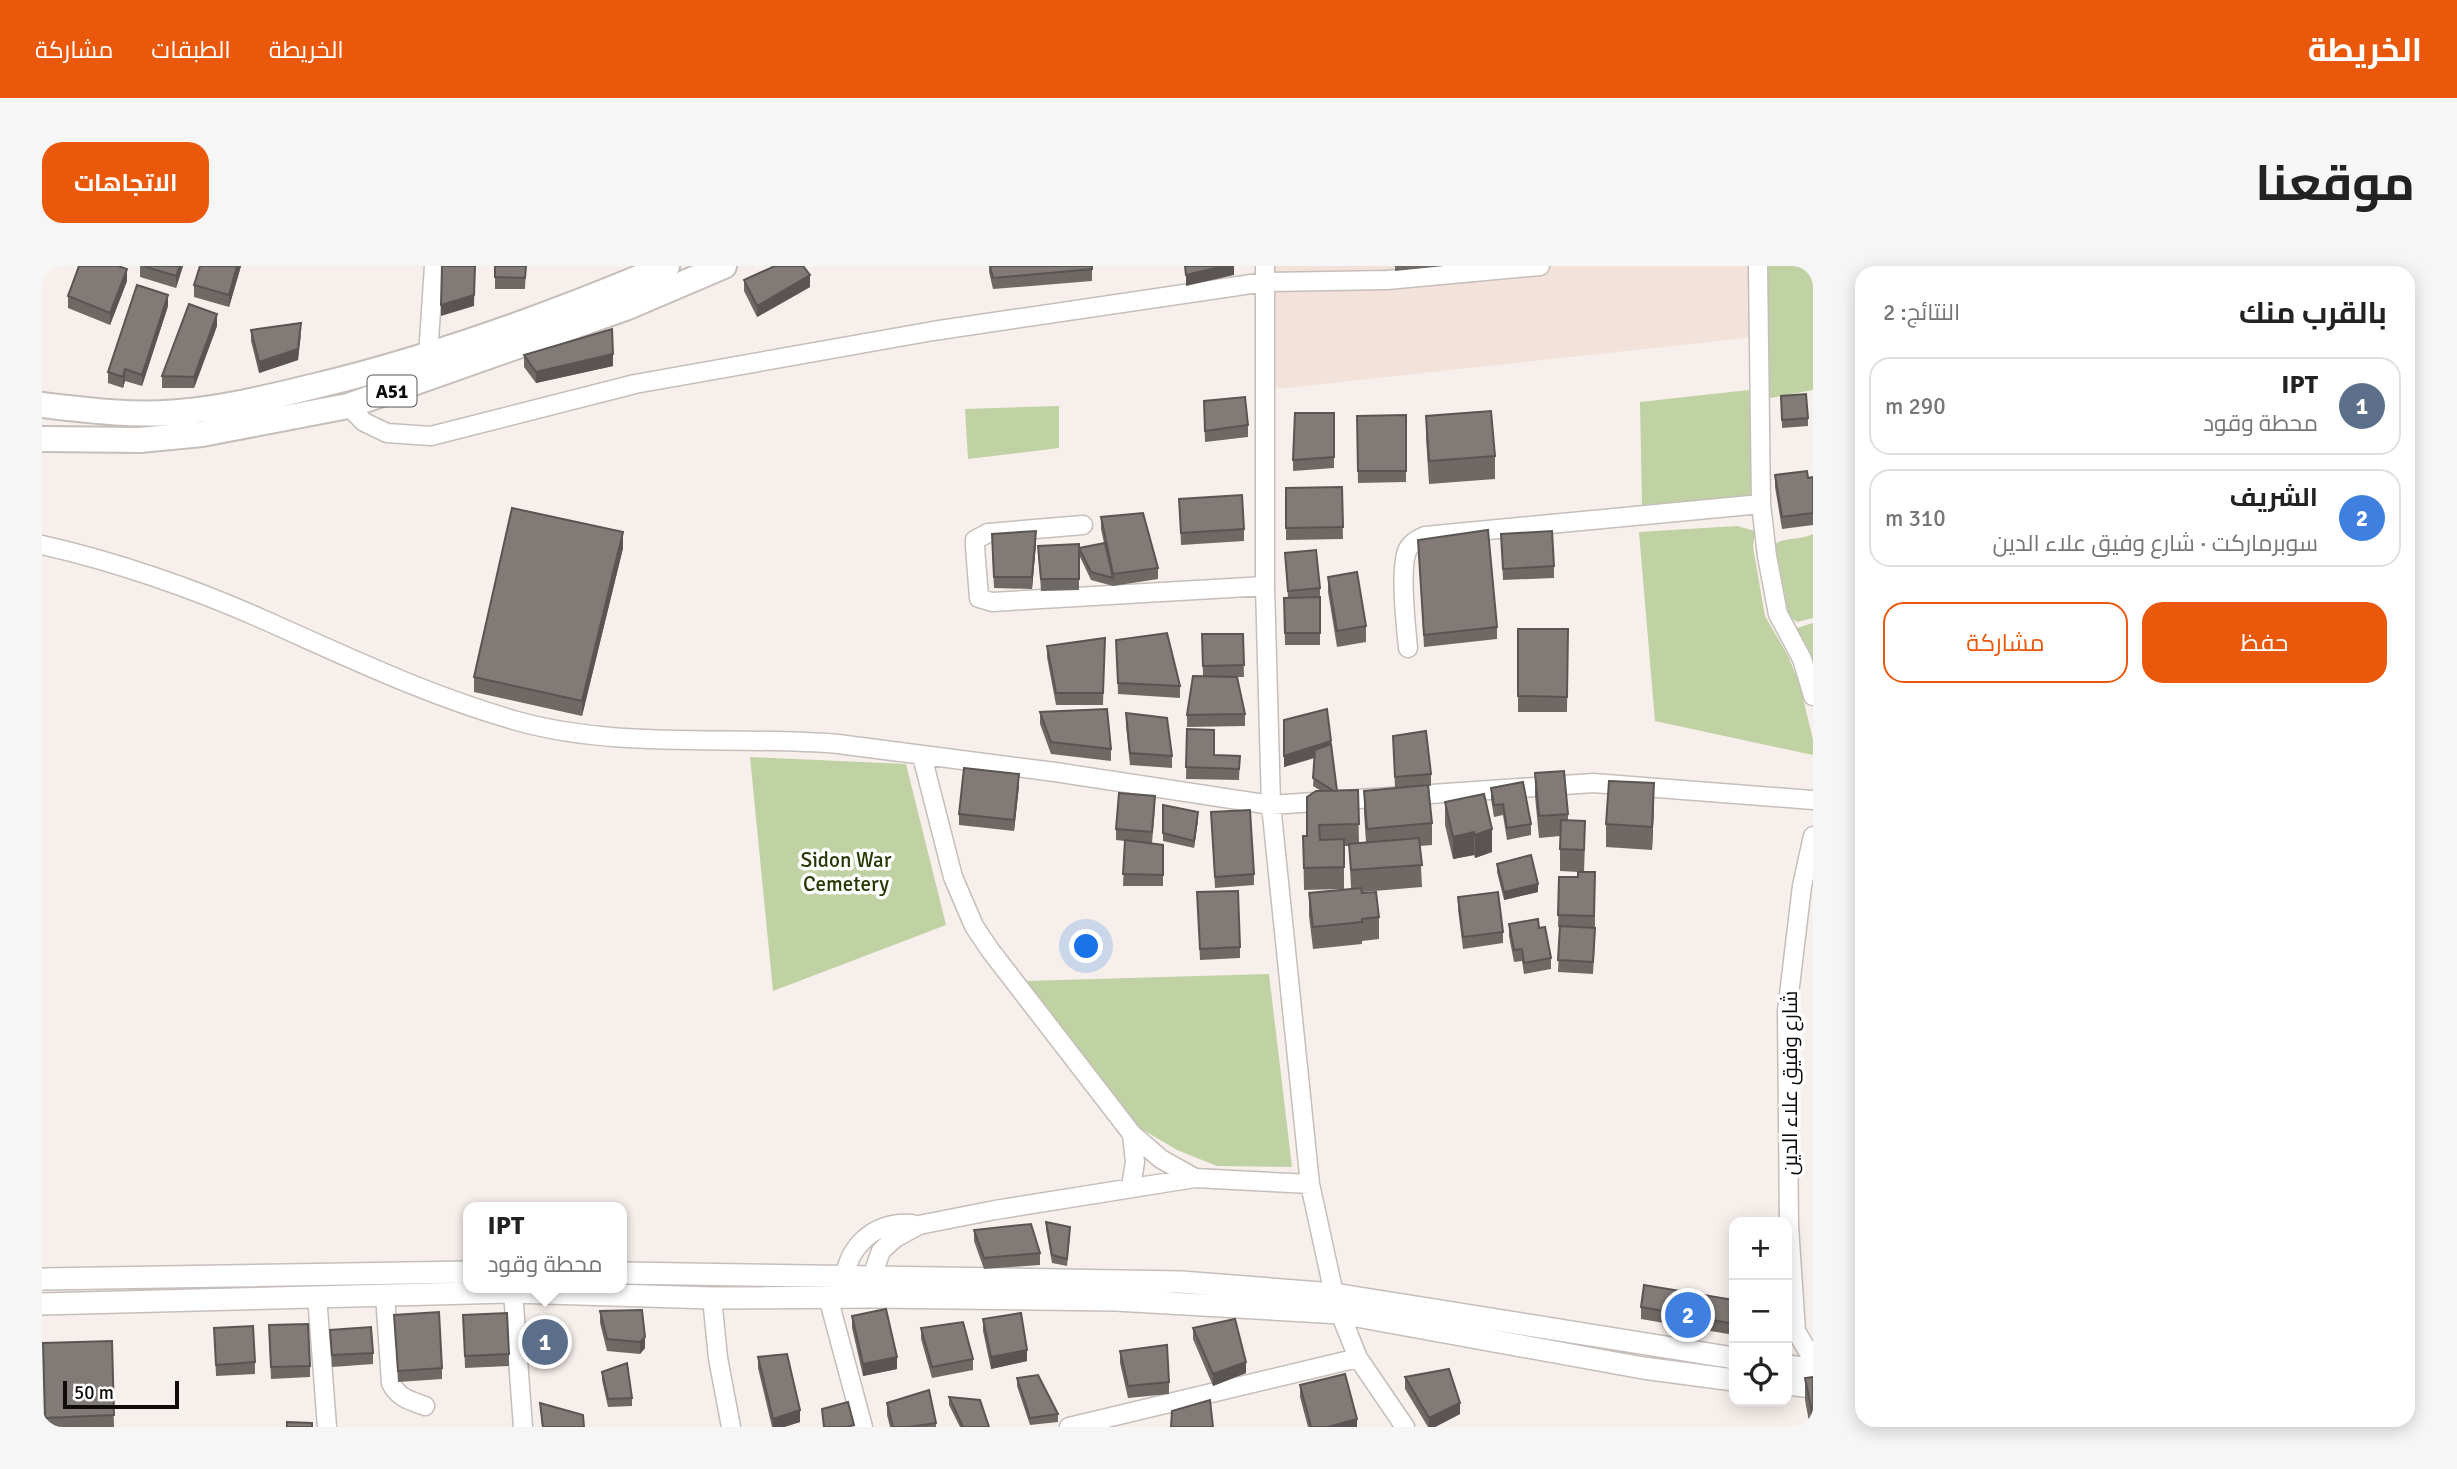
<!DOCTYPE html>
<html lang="ar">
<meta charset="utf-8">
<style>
:root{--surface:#fff;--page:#f6f6f6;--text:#222;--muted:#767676;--line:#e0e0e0;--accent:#ea580c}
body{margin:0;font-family:Signika,Cairo,sans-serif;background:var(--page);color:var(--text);direction:rtl}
.controls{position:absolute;right:21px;bottom:21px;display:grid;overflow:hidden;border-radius:14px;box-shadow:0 4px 18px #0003}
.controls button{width:63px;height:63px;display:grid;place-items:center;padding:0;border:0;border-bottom:2px solid var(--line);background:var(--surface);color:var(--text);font:35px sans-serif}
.scale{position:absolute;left:21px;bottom:18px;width:116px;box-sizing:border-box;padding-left:7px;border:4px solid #0e0b0a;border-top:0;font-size:19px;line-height:24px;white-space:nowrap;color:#0e0b0a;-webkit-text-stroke:5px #fff;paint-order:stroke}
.you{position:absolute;left:1045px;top:681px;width:24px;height:24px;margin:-18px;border:5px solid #fff;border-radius:50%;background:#1a73e8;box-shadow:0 0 0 10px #1a73e833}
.badge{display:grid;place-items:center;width:46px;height:46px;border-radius:50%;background:var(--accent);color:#fff;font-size:23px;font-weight:700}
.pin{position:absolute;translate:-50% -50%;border:4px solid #fff;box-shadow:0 2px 7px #0006}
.popup{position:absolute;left:421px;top:936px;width:164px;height:91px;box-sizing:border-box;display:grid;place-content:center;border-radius:14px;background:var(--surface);filter:drop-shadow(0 2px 5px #0005);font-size:23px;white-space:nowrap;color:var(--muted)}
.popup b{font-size:26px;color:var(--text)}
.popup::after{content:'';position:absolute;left:50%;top:100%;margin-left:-14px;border:14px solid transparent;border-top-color:var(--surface)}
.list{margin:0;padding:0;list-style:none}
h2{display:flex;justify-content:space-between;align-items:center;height:91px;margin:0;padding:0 28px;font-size:30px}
h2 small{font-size:23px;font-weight:400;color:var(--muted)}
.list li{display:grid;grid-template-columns:46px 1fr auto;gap:21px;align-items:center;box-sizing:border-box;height:98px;margin:0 14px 14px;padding:0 14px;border:2px solid var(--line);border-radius:21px}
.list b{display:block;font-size:26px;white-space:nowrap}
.list p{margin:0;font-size:23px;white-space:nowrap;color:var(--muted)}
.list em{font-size:23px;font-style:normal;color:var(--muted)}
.actions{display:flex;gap:14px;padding:21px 28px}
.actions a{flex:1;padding:16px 0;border:2px solid var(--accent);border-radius:21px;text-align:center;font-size:24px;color:var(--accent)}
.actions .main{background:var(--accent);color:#fff}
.icon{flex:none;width:38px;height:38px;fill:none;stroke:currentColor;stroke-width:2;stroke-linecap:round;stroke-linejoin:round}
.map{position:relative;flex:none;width:1771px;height:1161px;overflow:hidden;direction:ltr;border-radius:21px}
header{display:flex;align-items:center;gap:42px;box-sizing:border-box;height:98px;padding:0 35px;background:var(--accent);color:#fff}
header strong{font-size:33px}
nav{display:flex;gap:38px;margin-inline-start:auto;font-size:24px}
.intro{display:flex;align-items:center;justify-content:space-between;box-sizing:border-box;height:168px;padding:0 42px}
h1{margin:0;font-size:49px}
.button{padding:18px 32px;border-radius:21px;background:var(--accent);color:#fff;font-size:24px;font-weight:700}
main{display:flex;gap:42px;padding:0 42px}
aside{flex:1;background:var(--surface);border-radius:21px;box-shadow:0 4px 18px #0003}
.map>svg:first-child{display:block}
.built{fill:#f2e2d9}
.green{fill:#c0d1a4}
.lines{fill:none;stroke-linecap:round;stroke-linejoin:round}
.minor-casing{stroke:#c6beba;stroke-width:21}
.major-casing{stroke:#c6beba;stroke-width:24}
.highway-casing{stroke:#c6beba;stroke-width:28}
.minor{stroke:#fff;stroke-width:18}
.major{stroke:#fff;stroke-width:21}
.highway{stroke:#fff;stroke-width:24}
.wall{fill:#6f6965}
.shaded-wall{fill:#5a5553}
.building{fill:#817a76;stroke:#5a5553;stroke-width:2}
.labels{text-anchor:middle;stroke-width:7;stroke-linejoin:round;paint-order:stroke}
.shield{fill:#fff;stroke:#565454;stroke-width:2}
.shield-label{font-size:19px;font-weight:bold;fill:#0e0b0a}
.park-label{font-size:21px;fill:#293704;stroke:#fff}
.street-label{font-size:21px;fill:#0e0b0a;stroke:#fff}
</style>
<header>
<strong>الخريطة</strong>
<nav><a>الخريطة</a><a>الطبقات</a><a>مشاركة</a></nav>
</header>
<div class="intro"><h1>موقعنا</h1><a class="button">الاتجاهات</a></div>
<main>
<aside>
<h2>بالقرب منك<small>النتائج: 2</small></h2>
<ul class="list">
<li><span class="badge" style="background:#5c6f8a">1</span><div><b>IPT</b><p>محطة وقود</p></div><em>290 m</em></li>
<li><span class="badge" style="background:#3f7fe0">2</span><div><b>الشريف</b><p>سوبرماركت · شارع وفيق علاء الدين</p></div><em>310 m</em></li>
</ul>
<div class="actions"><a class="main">حفظ</a><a>مشاركة</a></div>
</aside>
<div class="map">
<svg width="1771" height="1161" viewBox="0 0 1771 1161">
<rect width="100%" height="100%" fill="#f7efeb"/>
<!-- built -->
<path class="built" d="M1231 0H1712L1713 71 1234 123Z"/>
<!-- green -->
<path class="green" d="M1725 0H1771V124L1728 132Z
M1707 124 1712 222 1709 231 1600 239 1598 136Z
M1017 140V182L926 193 923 143Z
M1695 260 1713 265 1711 281 1723 350 1746 390 1758 419 1771 474V489L1613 455 1597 266Z
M1771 268V352L1755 356 1747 351 1733 278C1744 271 1759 274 1771 268Z
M1771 357V412L1752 363Z
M708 491 864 498 904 659 731 725Z
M1227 708 1250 901 1175 900 1135 884 1093 859 984 715Z"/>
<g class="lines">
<defs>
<path id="minor" d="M1223 0V320L1229 539 1268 918 1292 1028
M1716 0 1719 238 1725 290 1736 348 1760 393 1771 430
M386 90 392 0
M306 140 322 156 345 167 389 170 593 118 891 65 1223 16 1345 14 1498 0
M1041 259 946 267 933 274V281L937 332 950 336 1223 320
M0 279C72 295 153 323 220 353 306 391 384 429 475 455 579 484 690 469 796 478L1013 506 1229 539 1551 517 1771 534
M1366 382C1364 361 1357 300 1366 283 1370 276 1376 273 1383 270L1719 238
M880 490 911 611 932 660 948 684 1090 868 1119 893 1153 912
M1771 570 1760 620 1745 745 1747 960 1754 1065 1771 1094
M1089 921 1093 896 1090 868
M802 1023C801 985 830 954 870 958
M832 1025 833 1002 839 985 853 972 877 959 953 944 1153 912 1268 918
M471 1026 481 1161
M343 1029 349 1117C356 1132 369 1135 383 1140
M275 1030 285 1161
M786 1031 821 1161
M670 1032 676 1092 689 1161
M1298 1047 1316 1092 1363 1161
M1027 1161 1316 1092"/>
<path id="major" d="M580 1007 1139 1016 1292 1028 1692 1092
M0 1013 426 1006
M0 1038 471 1026 670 1032 832 1031 1074 1034 1298 1047 1601 1102 1692 1114
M1745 1100 1771 1103
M1745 1118 1771 1121"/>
<path id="highway" d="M0 139C49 145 99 151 148 145 191 140 232 130 273 120 394 91 512 48 625 0
M0 173 98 174 160 168 306 140 586 41 682 0"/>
</defs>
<!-- minor casing -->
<use href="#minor" class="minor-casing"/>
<!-- major casing -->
<use href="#major" class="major-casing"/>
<!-- highway casing -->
<use href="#highway" class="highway-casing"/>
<!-- minor -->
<use href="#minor" class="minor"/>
<!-- major -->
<use href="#major" class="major"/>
<!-- highway -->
<use href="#highway" class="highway"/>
</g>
<!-- wall -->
<path class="wall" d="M98 0H141L134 22 98 11Z
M199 0 187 41 152 31V19Z
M453 0H484L483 23H453Z
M947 0H1050V15L951 23 947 6Z
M1353 0H1402L1353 5Z
M702 14 768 21 715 51 702 25Z
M85 15 68 59 26 42V30Z
M126 40 100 120 83 115 81 122 66 117V106Z
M175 60 152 122H120V110Z
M209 64 259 69 256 94 217 107 209 75Z
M482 89 571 100 494 117 482 101Z
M1739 130 1766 152V160L1740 162Z
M1162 135 1206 159V171L1163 176Z
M1292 147V202L1251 205V194Z
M1364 149V216L1316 217 1315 150Z
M1384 150 1453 190V213L1387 218 1384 172Z
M1733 209 1766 212 1771 211V259L1740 263 1733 221Z
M1300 221 1301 273 1244 274V222Z
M1137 233 1202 263V275L1139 279Z
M1059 251 1116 302V313L1071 320 1049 314 1037 289V324L999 325 996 280 1037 282 1062 277 1059 263Z
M1459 268 1512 300V312L1461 314Z
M1376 274 1455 361V373L1382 381Z
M994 277 990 323 952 322 950 280Z
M581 282 540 450 432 426V411Z
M1243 287 1278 322V379H1243L1242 332H1246Z
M1286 311 1324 360V376L1295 381 1286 326Z
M1476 363H1526L1525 446H1476Z
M1160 368H1201L1202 411H1191L1203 448V460L1145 461V449L1161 410Z
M1063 372 1061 439H1014L1005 391V380Z
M1074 374 1138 420V432L1076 428Z
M998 446 1069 483V495L1009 488 998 458Z
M1084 447 1130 490V502L1088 499 1084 459Z
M1242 454 1289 478 1295 525 1316 524 1317 577 1324 576 1322 547V525L1353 522 1351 470 1389 508V520H1387L1390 557V579L1378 580 1380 621 1320 626 1337 651V673L1320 675V678L1271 683 1267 650V627L1309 623 1307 580H1302V623L1262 624 1261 570H1265L1279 525 1271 520 1273 492 1242 501Z
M1145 463 1172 489 1198 490 1197 514 1144 513Z
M1493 507 1526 548V554L1543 577 1542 606H1553V673L1551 708 1516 706 1518 661H1516L1517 611H1536V606L1518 605V570L1497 572 1493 530Z
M977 520 972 565 917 559V548Z
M1449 522 1489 558V569L1465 574 1461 549 1452 551 1449 533Z
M1403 536 1450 586 1433 592 1432 589 1411 593 1403 559Z
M1121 539 1156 554 1152 582 1121 575Z
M1612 540 1610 584 1564 581V558Z
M1113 541 1110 577 1121 579V620H1081L1083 575 1074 574V563Z
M1169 546 1212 608V619L1173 622Z
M1455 598 1496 626 1462 634 1455 606Z
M1155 626 1198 681V692L1158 694Z
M1416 631 1461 666V677L1421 683 1416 643Z
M1467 658 1497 662 1509 692V703L1482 708 1480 695 1472 696 1467 670Z
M1004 956 1028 968 1025 1000 1010 997 1004 963Z
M932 964 998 987V999L942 1003 932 975Z
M1692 1034V1069L1599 1053V1041Z
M600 1044 603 1082 598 1088 565 1085 558 1057V1045Z
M352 1049 400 1102V1113L356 1116Z
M421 1049 467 1088V1100L423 1102Z
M810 1050 855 1103 821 1110 810 1062Z
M941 1053 985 1095 949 1103 941 1065Z
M482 1061 523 1079V1087L484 1091Z
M172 1062 213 1096V1108L174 1110Z
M879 1062 931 1093V1104L890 1112 879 1073Z
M1151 1062 1204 1107 1171 1120 1151 1073Z
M288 1064 331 1087V1098L290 1101Z
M227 1071 268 1100V1111L229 1113Z
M70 1075 72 1161H3L1 1093Z
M1078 1085 1127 1116V1128L1086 1132 1078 1097Z
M716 1091 758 1156 742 1161H730L716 1102Z
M560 1106 590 1132V1140L566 1141 560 1114Z
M1363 1111 1418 1148 1393 1161H1386L1363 1123Z
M1771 1111V1161H1768L1763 1134V1112Z
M975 1112 1016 1148V1156L988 1159 975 1120Z
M1258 1119 1315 1161H1266L1258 1131Z
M907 1131 947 1161H918L907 1139Z
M498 1137 542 1161H500Z
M845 1137 894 1157V1161H848L845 1149Z"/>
<!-- shaded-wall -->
<path class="shaded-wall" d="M0 0H5L0 8Z
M138 0H141L134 22V10Z
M195 0H199L187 41V29Z
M433 0 432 40 399 50V39Z
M1182 0H1192V9L1144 20V9Z
M85 3V15L68 59V47Z
M768 9V21L715 51V40Z
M126 29V40L100 120V109Z
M175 48V60L152 122V111Z
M259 57 256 94 217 107V96Z
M571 88V100L494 117V106Z
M83 103V115L81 122V111Z
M994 265V277L990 323V311Z
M581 266V282L540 450V435Z
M1289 475V486L1242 501V490Z
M977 508V520L972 565V554Z
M1612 517V540L1610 584V561Z
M1156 546V554L1152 582V575Z
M1450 563V586L1433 592V569Z
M1432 566V589L1411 593V571Z
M1496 618V626L1462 634V626Z
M603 1071V1082L598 1088V1076Z
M985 1084V1095L949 1103V1091Z
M855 1091V1103L821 1110V1098Z
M1204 1096V1107L1171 1120V1108Z
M1418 1137V1148L1393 1161H1387V1152Z
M758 1144V1156L742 1161H731V1153Z
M1315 1153V1161H1286Z"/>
<!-- building -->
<path class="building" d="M37 0H76L85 3 68 47 26 30Z
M101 0H138L134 10Z
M158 0H195L187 29 152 19Z
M400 0H433L432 29 399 39Z
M453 0H484L483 12 453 11Z
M733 0H761L768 9 715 40 702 14Z
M948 0H1050V3L951 12Z
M1143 0H1182L1144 9Z
M95 19 126 29 100 109 83 103 81 111 66 106Z
M147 38 175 48 152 111 120 110Z
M259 57 256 83 217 96 209 64Z
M570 63 571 88 494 106 482 89Z
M1764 128 1766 152 1740 154 1739 130Z
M1203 131 1206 159 1163 165 1162 135Z
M1449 145 1453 190 1387 195 1384 150Z
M1253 147H1292V191L1251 194Z
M1364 149V205H1316L1315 150Z
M1765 205 1766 212 1771 211V247L1740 251 1733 209Z
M1300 221 1301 261 1244 262V222Z
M1200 229 1202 263 1139 267 1137 233Z
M470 242 581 266 540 435 432 411Z
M1101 247 1116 302 1071 308 1059 251Z
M1446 264 1455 361 1382 369 1376 274Z
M994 265 990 311H952L950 268Z
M1510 265 1512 300 1461 303 1459 268Z
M1063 277 1071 312 1049 306 1037 282Z
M1037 278V313H999L996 280Z
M1274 284 1278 322 1246 325 1243 287Z
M1315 306 1324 360 1295 365 1286 311Z
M1278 331V367H1243L1242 332Z
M1476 363H1526L1525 431 1476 430Z
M1125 367 1138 420 1076 417 1074 374Z
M1160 368H1201L1202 399 1161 400Z
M1063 372 1061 427H1014L1005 380Z
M1151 410 1195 411 1203 448 1145 449Z
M1065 443 1069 483 1009 476 998 446Z
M1285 443 1289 475 1242 490V454Z
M1084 447 1125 452 1130 490 1088 487Z
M1145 463 1172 464V489L1198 490 1197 503 1144 501Z
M1384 465 1389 508 1353 511 1351 470Z
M1289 478 1295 525H1292L1271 512 1273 484Z
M922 502 977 508 972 554 917 548Z
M1522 505 1526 548 1497 550 1493 507Z
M1567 515 1612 517 1610 561 1564 558Z
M1481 516 1489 558 1465 562 1461 538 1452 539 1449 522Z
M1386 519 1390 557 1325 563 1322 525Z
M1316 524 1317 558 1277 559 1278 574 1302 573V601L1262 602 1261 570H1265V531L1274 525Z
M1077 527 1113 530 1110 566 1074 563Z
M1442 528 1450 563 1433 569 1432 566 1411 571 1403 536Z
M1121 539 1156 546 1152 575 1121 567Z
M1208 544 1212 608 1173 611 1169 546Z
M1519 554 1543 555 1542 584 1518 583Z
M1377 572 1380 599 1309 604 1307 578Z
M1083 574 1121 579V609L1081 608Z
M1489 589 1496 618 1462 626 1455 598Z
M1536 606H1553L1552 650 1516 649 1517 611H1536Z
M1319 622 1320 627 1334 626 1337 651 1320 653V656L1271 661 1267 627Z
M1196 625 1198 681 1158 683 1155 626Z
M1456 626 1461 666 1421 671 1416 631Z
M1496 653 1497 662 1503 661 1509 692 1482 697 1480 683 1472 684 1467 658Z
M1518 660 1553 662 1551 696 1516 694Z
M1004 956 1028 961 1025 993 1010 989Z
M989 958 998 987 942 992 932 964Z
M1602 1019 1692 1034V1058L1599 1041Z
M844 1043 855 1091 821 1098 810 1050Z
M600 1044 603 1071 598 1076 565 1073 558 1045Z
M397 1046 400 1102 356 1105 352 1049Z
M465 1047 467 1088 423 1090 421 1049Z
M979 1047 985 1084 949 1091 941 1053Z
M1193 1053 1204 1096 1171 1108 1151 1062Z
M921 1056 931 1093 890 1101 879 1062Z
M520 1057 523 1079 484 1083 482 1061Z
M266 1058 268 1100 229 1101 227 1059Z
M211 1060 213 1096 174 1099 172 1062Z
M329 1061 331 1087 290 1089 288 1064Z
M70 1075 72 1149 3 1152 1 1077Z
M1125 1079 1127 1116 1086 1120 1078 1085Z
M745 1088 758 1144 731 1153 716 1091Z
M585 1097 590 1132 566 1133 560 1106Z
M1407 1103 1418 1137 1387 1152 1363 1111Z
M1303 1108 1315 1153 1286 1161H1269L1258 1119Z
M996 1109 1016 1148 988 1152 975 1112Z
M1771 1111V1151L1763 1112Z
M887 1124 894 1157 867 1161H851L845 1137Z
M907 1131 938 1134 947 1161H921Z
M1168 1134 1171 1161H1129L1130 1145Z
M806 1136 812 1159 804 1161H782L780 1143Z
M498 1137 541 1149 542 1161H501Z
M245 1156 270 1157V1161H245Z"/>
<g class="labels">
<!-- shield labels -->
<rect class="shield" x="325.5" y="109.5" width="49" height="31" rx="5"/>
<g class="shield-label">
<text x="350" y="132">A51</text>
</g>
<!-- park labels -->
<g class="park-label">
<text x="804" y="601">Sidon War<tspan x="804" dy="24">Cemetery</tspan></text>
</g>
<!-- street labels -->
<g class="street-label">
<text transform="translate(1748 817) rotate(-90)" y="7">شارع وفيق علاء الدين</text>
</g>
</g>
</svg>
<div class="controls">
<button>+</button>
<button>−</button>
<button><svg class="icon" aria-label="locate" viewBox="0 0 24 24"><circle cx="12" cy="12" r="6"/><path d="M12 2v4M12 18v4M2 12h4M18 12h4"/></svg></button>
</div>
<div class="scale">50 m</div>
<div class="you"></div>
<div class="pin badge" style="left:503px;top:1076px;background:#5c6f8a">1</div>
<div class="popup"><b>IPT</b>محطة وقود</div>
<div class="pin badge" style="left:1646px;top:1049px;background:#3f7fe0">2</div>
</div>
</main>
